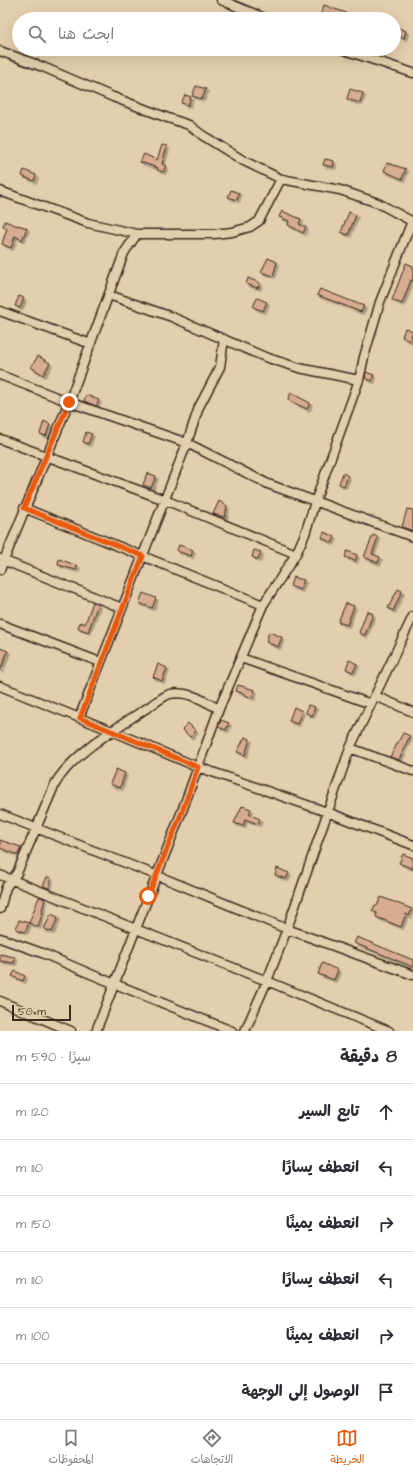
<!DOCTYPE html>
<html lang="ar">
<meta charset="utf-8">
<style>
:root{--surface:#fff;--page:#f7f7f7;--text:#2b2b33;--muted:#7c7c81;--line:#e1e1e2;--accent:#ea580c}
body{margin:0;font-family:"Architects Daughter","Playpen Sans Arabic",sans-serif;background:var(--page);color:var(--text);direction:rtl}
.scale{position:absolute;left:12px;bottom:10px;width:59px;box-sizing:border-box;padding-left:4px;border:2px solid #3b2a1e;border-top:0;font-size:11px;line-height:14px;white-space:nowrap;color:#3b2a1e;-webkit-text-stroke:3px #e3cead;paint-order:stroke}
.stop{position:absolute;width:12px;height:12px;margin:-9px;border:3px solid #ea580c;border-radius:50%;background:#fff}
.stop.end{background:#ea580c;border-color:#fff;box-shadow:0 1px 4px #0008}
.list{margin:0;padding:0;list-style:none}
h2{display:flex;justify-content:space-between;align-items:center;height:52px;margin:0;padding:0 16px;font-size:17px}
h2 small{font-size:13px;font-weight:400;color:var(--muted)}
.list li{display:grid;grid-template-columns:26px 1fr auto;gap:12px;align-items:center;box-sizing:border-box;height:56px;padding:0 16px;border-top:1px solid var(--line)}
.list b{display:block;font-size:15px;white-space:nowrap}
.list em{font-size:13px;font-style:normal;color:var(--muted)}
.icon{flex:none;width:22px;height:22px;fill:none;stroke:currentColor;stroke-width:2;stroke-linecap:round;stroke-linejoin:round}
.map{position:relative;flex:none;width:413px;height:1031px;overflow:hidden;direction:ltr}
.search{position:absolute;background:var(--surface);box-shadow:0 4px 16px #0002;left:12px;right:12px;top:12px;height:44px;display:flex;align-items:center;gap:10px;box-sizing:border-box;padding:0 14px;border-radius:22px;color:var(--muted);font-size:15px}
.sheet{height:388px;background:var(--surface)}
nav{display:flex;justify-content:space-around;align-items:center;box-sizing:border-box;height:56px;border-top:1px solid var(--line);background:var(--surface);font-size:11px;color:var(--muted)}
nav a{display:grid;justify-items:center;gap:2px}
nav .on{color:var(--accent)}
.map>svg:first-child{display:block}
.building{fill:#d7ac90;stroke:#3b2a1e;filter:url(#shadow)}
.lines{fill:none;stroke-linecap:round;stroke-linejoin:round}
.street-casing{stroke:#3b2a1e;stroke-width:11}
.street{stroke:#e3cead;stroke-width:8}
.route{stroke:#ea580c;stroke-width:5}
</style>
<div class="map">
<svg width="413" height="1031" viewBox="0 0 413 1031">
<defs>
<filter id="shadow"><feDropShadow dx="2.5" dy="2.5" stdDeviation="0" flood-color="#0004"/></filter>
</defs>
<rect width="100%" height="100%" fill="#e3cead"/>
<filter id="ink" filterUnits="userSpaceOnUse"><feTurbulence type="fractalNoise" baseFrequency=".025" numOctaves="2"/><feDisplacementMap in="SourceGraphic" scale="8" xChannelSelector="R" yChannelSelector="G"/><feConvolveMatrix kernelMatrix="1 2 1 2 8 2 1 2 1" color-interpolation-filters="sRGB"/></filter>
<g filter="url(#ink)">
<!-- building -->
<path class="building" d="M324 5 346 13 343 19H319Z
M396 27 406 31 404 38 394 34Z
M196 86 206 89 202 99 192 96Z
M350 89 363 93 360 103 347 99Z
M185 95 191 97 188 105 181 103Z
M162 145 167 146 162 164 166 166 163 172 157 170 158 168 140 162 144 154 157 160Z
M325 159 334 161 333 167 323 165Z
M387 163 406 169 402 179 384 171Z
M24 170 36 175 34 181 22 176Z
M231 190 239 193 237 200 228 197Z
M282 211 301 219 299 224 306 227 303 233 288 225 289 221 279 217Z
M349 212 356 215 348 235 341 232Z
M5 221 18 226V225L27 228 22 240 15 236 11 248 2 244 7 228 3 226Z
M268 258 277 262 273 276 261 272Z
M406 263 413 266V281L411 280 402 304 392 300Z
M248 278 260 283 258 288 246 284Z
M320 289 364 306 361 312 317 295Z
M19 296 24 298 20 308 15 306Z
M257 298 267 302 263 311 253 307Z
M405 328 413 331 410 341 402 337Z
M38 356 50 363 43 375 31 367Z
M366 372 374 375 372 381 365 378Z
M291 393 310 403 307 409 288 400Z
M86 395 99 400 96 406 84 401Z
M44 421 50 424 46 436 40 434Z
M86 432 92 434 88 444 83 442Z
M147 473 156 476 151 488 143 485Z
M343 473 348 476 344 486 339 484Z
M219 501 227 506 225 517 213 514Z
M407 509 413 510V531L402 527Z
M324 532 335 537 332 543 322 538Z
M373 535 378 537 372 554 380 557 378 563 364 557Z
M179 545 193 550 191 556 177 551Z
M254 550 261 552 258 560 252 557Z
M347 551 357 555 355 561 345 557Z
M59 559 78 566 76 570 58 565Z
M293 577 304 580 300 590 290 586Z
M398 589 402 591 393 611 388 608Z
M143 593 156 598 152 608 139 603Z
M93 602 98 604 88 632 78 628 80 622 85 624Z
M346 603 354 606 347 625 338 622Z
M367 611 373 614 365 635 359 633Z
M269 632 282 637 278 647 266 642Z
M0 648 8 651 0 671Z
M349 660 357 664 353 672 346 669Z
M158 664 167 668 162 681 153 677Z
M238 685 255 690 252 698 245 695V694L236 691Z
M308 705 315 707 312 716 306 713Z
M294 707 302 711 297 724 289 721Z
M221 720 229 723 226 730 218 727Z
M188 723 196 731 190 737 182 729Z
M403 733 410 736 402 752 403 753 398 760 390 757Z
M245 737 250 739 245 755 237 752Z
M116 769 125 773 120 788 110 784Z
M242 806 251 809 249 814 260 819 258 824 245 819 243 826 234 823Z
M0 840 21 847 18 855 0 848Z
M403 854 413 858V869L399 863Z
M277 868 289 873 286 879 275 875Z
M47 877 51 878 49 888 43 886Z
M39 897 45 899 42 910 43 911 38 927 29 923Z
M381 897 412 909 409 916 406 914 401 927 376 917 377 913 372 911 375 905 377 906Z
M51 914 58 917 52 932 44 929Z
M19 920 29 923 25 932 16 929Z
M357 937 413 960V967L354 943Z
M0 954 15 957 14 963 0 961Z
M322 963 338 970 334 980 318 974Z
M15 971 25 976 23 981 12 976Z"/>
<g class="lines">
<defs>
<path id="street" d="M221 0 267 19
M341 49 413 73
M0 51 43 67 113 97 168 118 189 125 202 135 244 161 281 179 340 190 378 203 413 222
M0 191 88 223 137 234H214L232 232 250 227 259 221 281 179
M109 295 172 317 265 357 299 368 359 380
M0 311 91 344
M0 375 69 402 187 443 268 484 413 537
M0 439 165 500 296 554
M24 508 263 605
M0 559 122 608
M0 570 69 402 124 253 137 234
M0 624 100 662
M241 658 371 704
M0 686 112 731 198 767 327 812 413 845
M375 696 413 712
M79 718 187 443 199 407 220 367 224 339
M350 748 413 771
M0 814 156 875 287 929 413 975
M0 875 267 981 389 1031
M0 909 6 887 17 873 55 784C72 754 118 727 147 708 154 704 163 696 170 694 188 690 204 701 219 709
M0 938 42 953 93 975 232 1031
M0 1001 71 1031
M96 1031 182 811 219 709 263 605 296 554 305 534 315 502 359 380 364 357 380 302 412 221
M245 1031 267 981 287 929 350 748 413 616"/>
</defs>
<!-- street casing -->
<use href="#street" class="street-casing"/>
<!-- street -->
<use href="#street" class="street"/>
</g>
</g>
<g class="lines" filter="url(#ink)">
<!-- route -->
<path class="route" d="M69 402 24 508 143 556 80 718 198 767 182 812 148 896"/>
</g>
</svg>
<div class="scale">50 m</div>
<div class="stop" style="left:148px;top:896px"></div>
<div class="stop end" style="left:69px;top:402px"></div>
<div class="search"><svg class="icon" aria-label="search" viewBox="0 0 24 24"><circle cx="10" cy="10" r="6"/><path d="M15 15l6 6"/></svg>ابحث هنا</div>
</div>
<section class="sheet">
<h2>8 دقيقة<small>سيرًا · 590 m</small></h2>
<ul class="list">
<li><svg class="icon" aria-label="ahead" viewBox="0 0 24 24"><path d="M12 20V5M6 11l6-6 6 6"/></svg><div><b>تابع السير</b></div><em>120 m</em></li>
<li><svg class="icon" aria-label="left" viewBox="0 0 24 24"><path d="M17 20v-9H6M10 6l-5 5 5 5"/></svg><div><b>انعطف يسارًا</b></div><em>110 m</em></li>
<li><svg class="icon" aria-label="right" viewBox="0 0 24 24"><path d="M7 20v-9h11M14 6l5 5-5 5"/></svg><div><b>انعطف يمينًا</b></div><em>150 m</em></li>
<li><svg class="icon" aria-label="left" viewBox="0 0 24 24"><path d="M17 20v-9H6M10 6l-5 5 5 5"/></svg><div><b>انعطف يسارًا</b></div><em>110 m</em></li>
<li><svg class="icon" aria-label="right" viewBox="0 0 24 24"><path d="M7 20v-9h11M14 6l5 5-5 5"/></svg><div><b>انعطف يمينًا</b></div><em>100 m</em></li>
<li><svg class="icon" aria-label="arrive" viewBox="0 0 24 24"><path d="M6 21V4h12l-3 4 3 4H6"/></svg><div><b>الوصول إلى الوجهة</b></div></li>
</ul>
</section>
<nav>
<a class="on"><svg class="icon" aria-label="map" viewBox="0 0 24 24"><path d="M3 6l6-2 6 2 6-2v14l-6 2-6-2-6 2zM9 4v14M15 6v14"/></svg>الخريطة</a>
<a><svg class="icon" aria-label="directions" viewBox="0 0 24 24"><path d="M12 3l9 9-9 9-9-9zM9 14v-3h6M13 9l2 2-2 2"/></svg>الاتجاهات</a>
<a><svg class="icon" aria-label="saved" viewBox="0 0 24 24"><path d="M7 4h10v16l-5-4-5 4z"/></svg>المحفوظات</a>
</nav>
